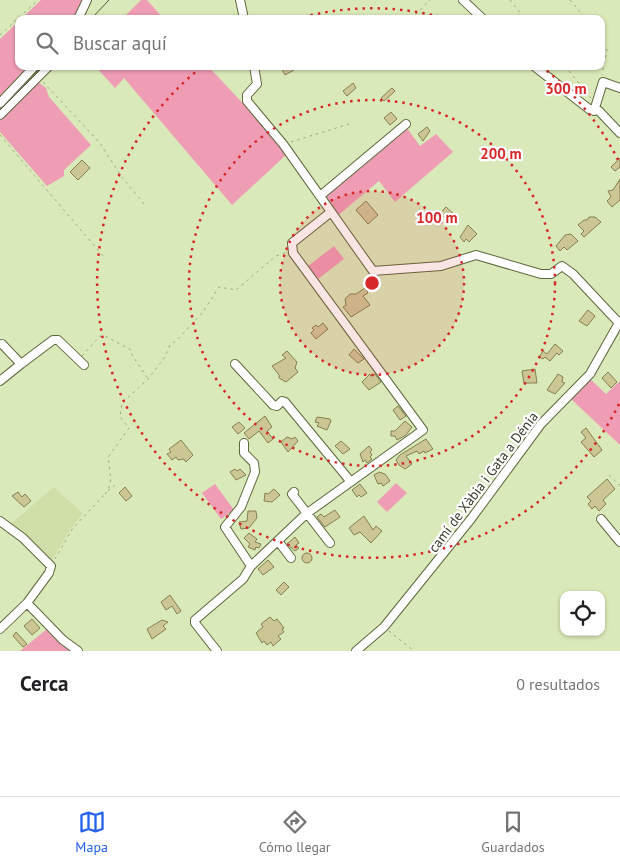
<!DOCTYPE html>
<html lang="es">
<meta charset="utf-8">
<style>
:root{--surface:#fff;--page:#f2f2f2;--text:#202124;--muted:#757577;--line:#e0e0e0;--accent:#2563eb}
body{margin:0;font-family:"PT Sans",sans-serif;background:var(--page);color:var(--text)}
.controls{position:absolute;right:15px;bottom:15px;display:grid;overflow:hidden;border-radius:10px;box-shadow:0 1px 4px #0004}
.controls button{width:45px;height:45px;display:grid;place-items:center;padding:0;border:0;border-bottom:1px solid var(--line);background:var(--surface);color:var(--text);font:25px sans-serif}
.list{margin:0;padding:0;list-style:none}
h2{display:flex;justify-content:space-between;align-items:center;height:65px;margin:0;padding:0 20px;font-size:21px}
h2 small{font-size:16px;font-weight:400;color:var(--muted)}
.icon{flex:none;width:28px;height:28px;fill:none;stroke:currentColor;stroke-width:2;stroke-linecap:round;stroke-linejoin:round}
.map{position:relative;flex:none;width:620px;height:651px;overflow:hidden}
.search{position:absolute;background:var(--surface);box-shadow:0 1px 4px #0004;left:15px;right:15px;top:15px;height:55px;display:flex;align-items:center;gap:12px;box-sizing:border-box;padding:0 18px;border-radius:10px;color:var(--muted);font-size:19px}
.sheet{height:145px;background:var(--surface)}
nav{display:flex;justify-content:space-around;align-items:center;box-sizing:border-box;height:70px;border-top:1px solid var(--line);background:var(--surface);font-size:14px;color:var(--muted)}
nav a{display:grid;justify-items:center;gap:2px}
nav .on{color:var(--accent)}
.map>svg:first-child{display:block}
.built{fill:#cfdfa7}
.green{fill:#ef9db4}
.building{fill:#ccc695;stroke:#857f51}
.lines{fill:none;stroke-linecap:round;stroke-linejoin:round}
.minor-casing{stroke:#5d683d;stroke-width:10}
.path{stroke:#9da883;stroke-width:1;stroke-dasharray:2.5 4;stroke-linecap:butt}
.minor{stroke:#fff;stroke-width:8}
.tram{stroke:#50573f;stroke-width:1}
.ring{fill:none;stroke:#d62828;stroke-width:2.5;stroke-dasharray:2.5 5}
.labels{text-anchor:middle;stroke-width:4.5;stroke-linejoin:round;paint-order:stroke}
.street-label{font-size:14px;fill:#363c28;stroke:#fff}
.centre{fill:#d62828;stroke:#fff;stroke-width:2.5}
.ring-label{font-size:15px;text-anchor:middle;font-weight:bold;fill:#d62828;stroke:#fff;stroke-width:4.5;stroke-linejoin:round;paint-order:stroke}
</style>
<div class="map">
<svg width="620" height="651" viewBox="0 0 620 651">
<rect width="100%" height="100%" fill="#dae9b9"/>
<!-- built -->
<path class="built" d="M54 487 83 514 71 528 51 562 11 524Z"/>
<!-- green -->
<path class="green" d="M41 0H83L79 10 72 19H21Z
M141 0H147L164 19H122Z
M19 21V66H29L0 96V39Z
M95 66H208L264 126 286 155 232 205 124 78 115 88Z
M38 82 46 88 49 97 91 145 64 170V176L47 186 0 132V119Z
M406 127 420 146 436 134 453 152 395 202 379 181 336 217 325 197Z
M334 246 344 259 318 279 308 266Z
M589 378 606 394 620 381V445L571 399Z
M396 483 407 493 387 512 377 502Z
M215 484 234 510 221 519 202 493Z
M47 629 72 651H20Z"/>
<!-- building -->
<path class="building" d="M284 66H293L294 70 285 75 282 69Z
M353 83 356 88 347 96 343 91Z
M392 88 395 91 384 101 381 98Z
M391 112 397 119 390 125 384 118Z
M427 127 430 131 423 141 418 134Z
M620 158V167L615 171 611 167Z
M82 160 90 168 78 180 70 172Z
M620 179V200L612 207 607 201 611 197 608 191 613 190Z
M366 201 378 215 368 224 356 210Z
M446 207 455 215 448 221 440 213Z
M589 217H595L601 222 584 237 581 234 584 231 578 225 584 220H587Z
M468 225 477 234 469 242 466 239 464 242 460 237Z
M571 234 578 241 567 250 564 247 560 251 556 246 565 235Z
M365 288 368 293 363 296 370 305 351 317 343 307 346 305 345 299 350 294H356Z
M588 310 595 316 587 326 579 321Z
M323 323 328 329 316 339 311 333 314 330 312 328 316 325 318 327Z
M555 344 563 351 559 355 557 353 550 361 545 357 543 359 539 357 543 351 547 354Z
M354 349 364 359 358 363 349 355Z
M287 351 297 362 295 368 298 372 286 382 279 378V375L272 366 286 358 282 355Z
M535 369 537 383H524L522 371Z
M608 372 617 382 611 388 602 378Z
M370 374 371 376 375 374 381 382 369 390 362 382Z
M558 374 563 377 562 382 565 383 555 394 547 390Z
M398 406 406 416 400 420 393 410Z
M265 416 272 427 267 431 273 439 268 443 259 431 249 439 244 433Z
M317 417 330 419 331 421 327 430 317 426 319 423 315 422Z
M405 421 412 427 406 435 397 440 395 436H391V431H395Z
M239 422 245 428 238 434 232 427Z
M586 428 602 450 594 457 581 442 586 438 581 432Z
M287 437 292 439 295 437 298 441 288 452 281 442Z
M426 439 433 449 425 453 424 451 419 454 417 451 406 456 412 464 405 469 399 465 396 460 400 455Z
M181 440 193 455 186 462 184 459 178 460 176 457 172 460 167 454 171 452 169 449Z
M341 441 350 449 343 454 335 446Z
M369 446 372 450 370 452 372 455 370 457 372 459 367 463 365 460 363 462 360 454Z
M235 469 237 471 240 469 246 475 236 480 230 472Z
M379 472 385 474 390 481 383 486 381 483 378 484 374 475Z
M607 479 615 489 603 500 606 504 599 511 595 506 592 509 588 504 591 501 587 497Z
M360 484 367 493 361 497 359 495 357 497 352 490Z
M125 487 132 496 126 501 119 493Z
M274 489 280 495 272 502 264 501 265 493 268 494Z
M18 492 22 497 25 494 31 501 24 507 12 496Z
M335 510 340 517 325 527 317 517 321 514 324 517Z
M248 511H256L257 518 249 528 241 529 239 522 247 521Z
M364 516 373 530 376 526 382 531 371 543 360 532 354 535 349 528Z
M249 533 257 539 255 542 261 544 259 548 256 547 255 550 248 547 250 544 244 538Z
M295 537 299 543 296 545 299 548 295 551 287 544Z
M302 558a5 5 0 1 1 10 0a5 5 0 1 1-10 0Z
M268 560 274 567 263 575 258 569Z
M284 582 289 587 281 595 276 590Z
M170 595 181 611 177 614 172 606 166 610 161 602Z
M270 617 274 621 277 619 284 628 282 629 284 632 278 636 281 639 273 646 271 642 267 645 264 641 262 643 256 633 263 627 261 624Z
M32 619 40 628 32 635 24 626Z
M162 620 168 622 163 626 166 629 152 639 147 629Z
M16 632 27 644 23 647 13 636Z"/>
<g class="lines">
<defs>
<path id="minor" d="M240 0 244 19
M463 0 483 19
M78 19 87 0
M254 66 257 84 247 95V101L283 144 373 271 441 266 476 255 541 274H551L562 266 573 274 619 323
M534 66 589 109 599 111 620 133
M0 103 35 66
M594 111 603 82 620 88
M0 115 49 66
M320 196 406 124
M21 364 53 340H58L84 365
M235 364 273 405 277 406 282 401 285 402 351 482
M0 381 21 364 2 344
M244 443V453L254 463 255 472 241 507 225 527 251 566
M294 492 292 494 330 543
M601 519 620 542
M0 521 23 538 51 566 49 573 27 603 63 640 78 651
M278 541 291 558
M0 629 27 603
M217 651 195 623V620L243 579 251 566 306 514 423 430 293 253 292 243 331 212
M356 651 384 627 471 519 541 424 590 374 620 321"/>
</defs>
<!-- minor casing -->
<use href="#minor" class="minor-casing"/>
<!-- path -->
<path class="path" d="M510 0 525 19
M570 0 586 19
M411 19 430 0
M0 35 38 0
M601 37 607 50 602 75
M565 66 591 98
M43 82 100 143 121 176 144 204
M0 135 103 256
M291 142 349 124
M82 356 100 336 107 337 131 350 132 355 148 379
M609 475 620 486
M108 491 117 483
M105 494C116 480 107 471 109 456L129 428 120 417 122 403 148 379 165 357 170 345 176 341 203 312 219 287 236 290 276 256 287 252
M55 559 73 528 105 494
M389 631 414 651"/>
<!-- minor -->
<use href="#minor" class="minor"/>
<!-- tram -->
<path class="tram" d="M91 19 109 0
M0 110 44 66"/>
</g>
<!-- distance rings -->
<circle cx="372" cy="283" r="92" fill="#d62828" fill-opacity=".12"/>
<g class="ring">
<circle cx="372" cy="283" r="92"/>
<circle cx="372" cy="283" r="183"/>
<path d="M619 404A275 275 0 1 1 203 66M296 19A275 275 0 0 1 448 19M541 66A275 275 0 0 1 619 162"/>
</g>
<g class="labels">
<!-- street labels -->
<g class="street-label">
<text transform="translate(483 482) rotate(-53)" y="5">camí de Xàbia i Gata a Dénia</text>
</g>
</g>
<circle cx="372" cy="283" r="8" class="centre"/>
<g class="ring-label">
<text x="566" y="94">300 m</text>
<text x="501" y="159">200 m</text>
<text x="437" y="223">100 m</text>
</g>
</svg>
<div class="controls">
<button><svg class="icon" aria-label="locate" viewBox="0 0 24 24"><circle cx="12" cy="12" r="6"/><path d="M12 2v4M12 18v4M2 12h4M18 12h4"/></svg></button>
</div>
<div class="search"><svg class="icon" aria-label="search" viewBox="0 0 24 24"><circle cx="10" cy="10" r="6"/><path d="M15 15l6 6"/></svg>Buscar aquí</div>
</div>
<section class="sheet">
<h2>Cerca<small>0 resultados</small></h2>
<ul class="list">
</ul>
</section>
<nav>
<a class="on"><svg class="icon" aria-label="map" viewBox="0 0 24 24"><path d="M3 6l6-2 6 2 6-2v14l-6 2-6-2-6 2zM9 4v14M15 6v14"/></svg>Mapa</a>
<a><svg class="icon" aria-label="directions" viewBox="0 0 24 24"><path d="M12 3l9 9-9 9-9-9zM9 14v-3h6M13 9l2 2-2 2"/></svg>Cómo llegar</a>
<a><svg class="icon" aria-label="saved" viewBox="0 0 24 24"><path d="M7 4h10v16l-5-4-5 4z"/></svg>Guardados</a>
</nav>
